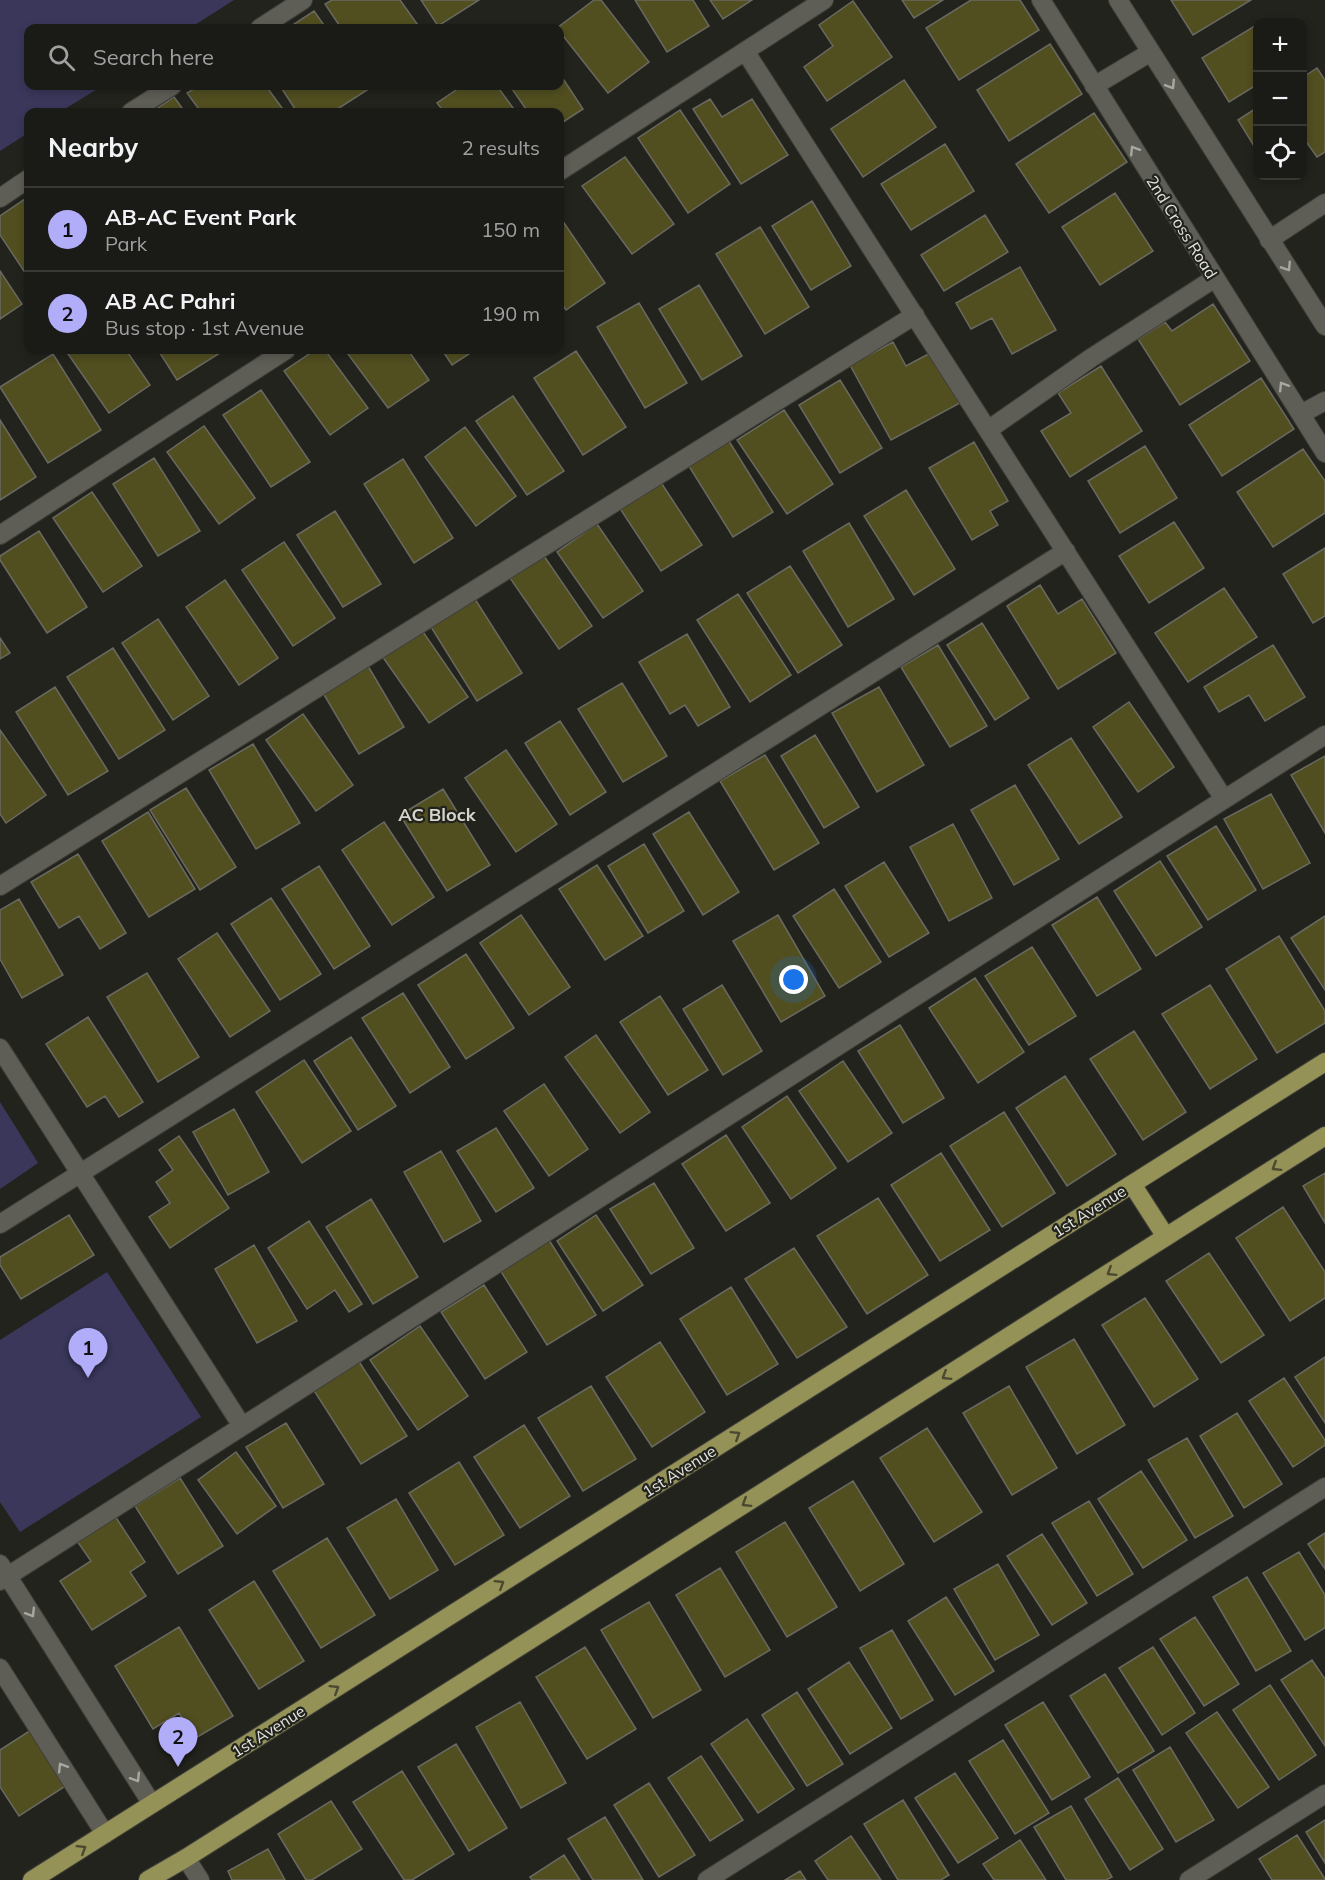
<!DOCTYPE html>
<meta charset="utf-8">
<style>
:root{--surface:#1a1a16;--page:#23231f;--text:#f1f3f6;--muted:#9fa1a1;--line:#383835;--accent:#b2adf9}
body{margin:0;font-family:Mulish,sans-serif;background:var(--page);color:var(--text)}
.controls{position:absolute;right:18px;top:18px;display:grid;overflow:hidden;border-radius:12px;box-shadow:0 3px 9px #0003}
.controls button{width:54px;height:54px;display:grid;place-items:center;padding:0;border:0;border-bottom:2px solid var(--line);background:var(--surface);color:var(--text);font:30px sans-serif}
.you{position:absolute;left:794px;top:980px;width:21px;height:21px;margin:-15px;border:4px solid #fff;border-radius:50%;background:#1a73e8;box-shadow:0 0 0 9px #1a73e833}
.badge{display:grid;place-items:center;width:39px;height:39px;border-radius:50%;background:var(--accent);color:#111;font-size:20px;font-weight:700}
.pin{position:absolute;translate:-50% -50px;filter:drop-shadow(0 2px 3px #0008)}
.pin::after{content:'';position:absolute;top:32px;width:21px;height:18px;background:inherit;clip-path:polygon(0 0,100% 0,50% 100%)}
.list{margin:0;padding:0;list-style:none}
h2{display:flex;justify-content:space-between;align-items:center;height:78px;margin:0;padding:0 24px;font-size:26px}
h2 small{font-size:20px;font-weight:400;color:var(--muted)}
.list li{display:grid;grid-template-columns:39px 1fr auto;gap:18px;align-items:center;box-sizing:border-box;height:84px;padding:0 24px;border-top:2px solid var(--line)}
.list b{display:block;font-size:22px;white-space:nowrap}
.list p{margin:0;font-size:20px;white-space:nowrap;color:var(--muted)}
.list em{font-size:20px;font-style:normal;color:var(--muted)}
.icon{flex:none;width:33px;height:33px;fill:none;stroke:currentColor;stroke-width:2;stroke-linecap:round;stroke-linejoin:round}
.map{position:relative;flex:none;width:1325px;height:1880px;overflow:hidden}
.search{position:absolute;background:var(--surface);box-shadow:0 3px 9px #0003;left:24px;top:24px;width:540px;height:66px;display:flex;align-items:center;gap:15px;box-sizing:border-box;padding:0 21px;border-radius:12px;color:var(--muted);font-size:22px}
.panel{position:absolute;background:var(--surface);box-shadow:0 3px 9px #0003;left:24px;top:108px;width:540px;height:246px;border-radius:12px}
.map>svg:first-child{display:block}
.green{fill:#3a375b}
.building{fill:#514f20;stroke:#696961;stroke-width:1.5}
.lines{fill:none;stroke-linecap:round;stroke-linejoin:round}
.minor-casing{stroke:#40403b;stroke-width:20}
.major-casing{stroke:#40403b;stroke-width:20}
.minor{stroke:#5e5e56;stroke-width:18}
.major{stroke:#959257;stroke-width:18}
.oneway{stroke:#a8a8a2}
.oneway2{stroke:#4b4a31}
.labels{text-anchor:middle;stroke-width:4.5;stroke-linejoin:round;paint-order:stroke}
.street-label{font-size:16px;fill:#e5e5e1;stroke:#23231d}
.neighbourhood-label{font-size:18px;font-weight:bold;fill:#d5d5cc;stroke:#23231d}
</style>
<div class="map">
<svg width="1325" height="1880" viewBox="0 0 1325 1880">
<rect width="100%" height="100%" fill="#23231d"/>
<!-- green -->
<path class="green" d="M0 0H234L190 28H28V86H102L60 112H28V133L0 151Z
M0 1102 38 1163 0 1189Z
M107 1272 201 1417 20 1532 0 1502V1340Z"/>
<!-- building -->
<path class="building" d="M332 0H400L420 28H341L325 4Z
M421 0H479L438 26Z
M594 0H601L649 62 608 93 560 32V28H557Z
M635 0H693L709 26 667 52Z
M710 0H752L723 19Z
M902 0H943L914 18Z
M971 0H1020L1039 30 959 80 926 28Z
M1171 0H1251L1193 35Z
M853 1 892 57 827 101 804 67 833 46 819 25Z
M314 11 326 28H288Z
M1258 24V84L1229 102 1202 58Z
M1050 44 1082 94 1009 141 977 90Z
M1317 68 1325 80V152L1317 157 1305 140 1302 142V78Z
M560 74 583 109 560 124V112H528L510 86H560Z
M904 80 936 127 863 177 831 129Z
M199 86H266L285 112H201L187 93Z
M280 86H364L367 90 333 112H297Z
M462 86H497L516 112H444L437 103Z
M174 97 185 112H152Z
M710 99 722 117 752 99 788 155 741 184 693 109Z
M1258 107V144L1254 146 1238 120Z
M680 110 730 184 688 213 638 138Z
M1094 113 1127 162 1049 213 1016 164Z
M945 144 974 191 911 230 881 184Z
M625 157 674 224 632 254 582 186Z
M1115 193 1153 251 1100 285 1062 227Z
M28 197V277L0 235V216Z
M812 201 851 266 811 290 772 226Z
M985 215 1008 252 944 291 921 255Z
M560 217 605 283 566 310 560 301Z
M760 227 809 307 765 334 716 254Z
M1020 267 1056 330 1012 354 992 318 971 329 956 303Z
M0 271 22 304 0 319Z
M699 285 742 356 702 380 659 309Z
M639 303 687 383 645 408 597 327Z
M1213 304 1250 361 1180 405 1138 339 1165 322 1172 331Z
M893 342 906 366 932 352 960 403 891 440 850 365Z
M68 350H126L150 385 109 413 66 351Z
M158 350H222L223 351 177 380Z
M315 350H325L368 408 330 435 284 371Z
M345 350H408L429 380 388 408Z
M442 350H475L452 365Z
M576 351 626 427 583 455 534 378Z
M53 354 101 430 48 463 0 387Z
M1101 366 1142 431 1070 477 1041 431 1071 413 1058 393Z
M1261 378 1294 429 1222 476 1189 425Z
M840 380 882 448 840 473 799 405Z
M261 390 310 462 271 487 223 415Z
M513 396 564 471 527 495 476 421Z
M784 410 833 484 787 514 737 440Z
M0 420 36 477 0 500Z
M204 426 255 498 219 524 167 452Z
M465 427 516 496 476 526 425 457Z
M727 438 773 512 733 537 687 463Z
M974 442 1008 501 990 511 998 525 972 540 929 468Z
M1145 446 1177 498 1120 533 1088 481Z
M1303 449 1325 481V513L1273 547 1237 492Z
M154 458 200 531 158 556 113 484Z
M403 459 453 538 414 563 364 484Z
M660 481 702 545 661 571 619 507Z
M906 490 955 569 914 595 864 516Z
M92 492 142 566 103 592 53 518Z
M335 511 381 584 343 607 297 535Z
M1174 522 1204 568 1149 603 1119 556Z
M849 523 894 599 848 627 803 551Z
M597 524 643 591 603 618 557 552Z
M39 531 87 607 47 633 0 560V556Z
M284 542 335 618 293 646 242 570Z
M1325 548V616L1313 623 1283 574Z
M544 556 592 626 559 649 510 578Z
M790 566 842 645 798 673 747 593Z
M225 580 278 658 239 685 186 607Z
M1040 585 1058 614 1082 599 1116 653 1058 689 1007 606Z
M1224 588 1257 637 1188 682 1155 633Z
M738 594 791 675 750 702 697 620Z
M475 599 522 673 477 701 431 627Z
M158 619 209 696 173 720 122 643Z
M982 623 1029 698 995 720 947 645Z
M421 629 468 697 429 723 382 656Z
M687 634 730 707 698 726 685 705 670 714 639 662Z
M0 638 10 653 0 659Z
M938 645 987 726 950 747 901 667Z
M1273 645 1305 697 1265 721 1249 695 1219 712 1204 687Z
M113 648 165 730 119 759 67 677Z
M368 666 404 727 359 754 323 693Z
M622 683 667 756 623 782 578 709Z
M55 687 108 771 68 795 16 712Z
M879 687 924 765 877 792 832 713Z
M1129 702 1174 767 1138 792 1093 727Z
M303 714 353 785 316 811 266 740Z
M560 721 606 792 570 815 525 743Z
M0 730 46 795 6 823 0 814Z
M815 735 859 807 824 828 781 756Z
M1071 738 1122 817 1079 844 1028 765Z
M253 744 300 823 256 849 209 770Z
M506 750 557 824 516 852 465 778Z
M765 755 819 843 774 870 720 781Z
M1325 756V833L1291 775Z
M1015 785 1059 859 1014 885 971 810Z
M186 788 236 867 200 890 150 810Z
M443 789 490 865 447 891 400 815Z
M1271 794 1310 863 1263 889 1224 819Z
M148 812 195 889 149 917 102 841Z
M689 812 739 892 703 915 653 834Z
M384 822 434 897 392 925 342 850Z
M953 824 992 898 949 921 910 847Z
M1216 826 1256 890 1208 920 1167 856Z
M644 844 684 911 648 933 608 866Z
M78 854 126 933 100 949 79 916 59 928 31 882Z
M1160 861 1202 927 1156 956 1114 891Z
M884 862 929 933 889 957 845 886Z
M597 865 643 936 605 960 559 889Z
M319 866 370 946 334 969 282 889Z
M834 889 881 962 839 988 793 916Z
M1097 897 1141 969 1097 996 1052 925Z
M271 898 321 974 280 1000 231 924Z
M19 899 63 975 22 998 0 959V910Z
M521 915 570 987 529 1015 480 943Z
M778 915 825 996 781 1022 733 941Z
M1325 916V990L1291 938Z
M217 933 270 1011 230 1037 178 959Z
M1279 936 1325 1011V1023L1277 1053 1226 969Z
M1032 947 1076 1016 1029 1045 985 976Z
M466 954 514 1028 466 1059 418 985Z
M147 973 199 1057 158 1082 107 997Z
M975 978 1024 1052 978 1083 929 1008Z
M722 985 762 1051 723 1075 683 1009Z
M1210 985 1257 1059 1210 1089 1162 1014Z
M403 993 450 1067 410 1093 362 1018Z
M660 996 708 1070 668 1095 620 1022Z
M88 1017 143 1102 119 1117 105 1096 87 1107 46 1044Z
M900 1025 944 1098 903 1123 858 1051Z
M1134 1031 1186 1112 1143 1140 1090 1059Z
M596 1035 650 1112 620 1133 565 1057Z
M351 1037 396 1106 358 1130 314 1061Z
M304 1060 351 1131 302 1163 256 1092Z
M843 1061 892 1133 848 1162 799 1091Z
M1065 1076 1116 1154 1067 1186 1016 1108Z
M544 1084 588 1149 549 1176 504 1111Z
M787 1096 836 1168 791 1199 742 1127Z
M234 1109 269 1172 228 1195 193 1132Z
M1004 1112 1055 1193 1002 1227 950 1146Z
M496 1128 534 1188 496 1212 457 1151Z
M726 1135 770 1203 726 1231 682 1164Z
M179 1136 229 1208 170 1248 149 1217 170 1203 156 1182 173 1170 159 1150Z
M441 1151 481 1221 444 1242 404 1172Z
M941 1153 990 1230 940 1261 891 1185Z
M1325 1173V1223L1303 1186Z
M654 1183 694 1248 651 1274 610 1209Z
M878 1198 928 1275 867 1314 817 1236Z
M371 1199 418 1277 373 1304 326 1227Z
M1283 1207 1325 1272V1298L1290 1321 1236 1238Z
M69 1215 94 1255 21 1299 0 1265V1257Z
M596 1215 643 1285 603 1311 557 1241Z
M309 1221 362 1304 349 1312 335 1290 307 1309 268 1248Z
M549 1240 596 1315 547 1345 500 1270Z
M254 1245 297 1321 257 1343 215 1269Z
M794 1248 847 1327 797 1358 745 1279Z
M1209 1253 1264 1335 1221 1363 1166 1281Z
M484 1285 527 1352 485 1379 441 1312Z
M731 1287 778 1364 727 1395 680 1319Z
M1145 1298 1198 1379 1154 1407 1102 1325Z
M420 1326 468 1396 418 1430 370 1360Z
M1074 1339 1125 1425 1077 1454 1026 1367Z
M660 1342 705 1412 652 1447 606 1377Z
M1325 1357V1423L1295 1377Z
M358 1360 407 1436 361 1464 313 1389Z
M1284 1378 1325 1440V1445L1293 1467 1249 1401Z
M591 1386 636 1459 583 1491 538 1418Z
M1009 1386 1057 1468 1012 1495 963 1413Z
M1237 1413 1282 1484 1244 1508 1200 1436Z
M286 1423 324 1484 283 1508 246 1447Z
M524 1425 570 1496 520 1528 474 1457Z
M927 1428 982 1512 934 1542 880 1458Z
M1187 1438 1233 1516 1195 1538 1148 1460Z
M236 1452 276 1506 237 1534 198 1480Z
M459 1462 504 1535 455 1565 409 1493Z
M1141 1471 1187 1540 1143 1568 1098 1499Z
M180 1478 223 1546 178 1574 135 1506Z
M853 1481 904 1564 860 1591 809 1508Z
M396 1499 438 1570 390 1599 347 1528Z
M1089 1501 1133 1574 1097 1596 1052 1523Z
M115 1516 145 1562 130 1572 146 1596 92 1630 60 1581 91 1561 77 1541Z
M785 1522 837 1607 787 1637 736 1552Z
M1325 1533V1569L1308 1544Z
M1042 1534 1087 1603 1052 1625 1007 1556Z
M327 1538 375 1615 321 1648 273 1571Z
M1299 1552 1325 1595V1628L1305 1640 1263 1573Z
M998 1564 1039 1635 995 1660 954 1589Z
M720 1568 770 1650 725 1677 676 1595Z
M1247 1577 1291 1651 1256 1671 1213 1597Z
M254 1581 304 1661 259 1689 209 1610Z
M946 1597 994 1671 955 1695 908 1621Z
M649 1602 701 1690 653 1718 601 1630Z
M1195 1617 1239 1684 1204 1706 1160 1639Z
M179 1627 233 1716 194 1739 179 1713 153 1729 115 1666Z
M892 1630 933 1700 901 1719 860 1648Z
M585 1647 636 1729 587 1759 536 1677Z
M1153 1647 1195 1713 1162 1735 1119 1668Z
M1312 1660 1325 1679V1746L1281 1680Z
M849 1662 892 1728 850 1754 808 1689Z
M1105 1674 1154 1751 1118 1773 1070 1696Z
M1270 1685 1316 1755 1279 1780 1233 1710Z
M797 1692 843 1764 807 1786 762 1715Z
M520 1702 566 1783 521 1808 476 1727Z
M1043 1702 1090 1777 1052 1800 1005 1725Z
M1217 1712 1269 1787 1238 1808 1186 1733Z
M747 1719 794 1789 758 1813 711 1744Z
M31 1730 67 1785 19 1816 0 1787V1750Z
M1003 1740 1049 1813 1015 1834 969 1761Z
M456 1744 507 1828 469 1851 418 1767Z
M1170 1747 1214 1820 1176 1842 1133 1770Z
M701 1756 743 1820 710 1841 668 1778Z
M402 1771 454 1854 412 1880H404L353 1802Z
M955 1773 998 1838 958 1863 915 1798Z
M1118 1778 1163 1849 1130 1870 1085 1799Z
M649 1783 695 1855 659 1877 614 1805Z
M903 1800 949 1875 941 1880H898L864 1824Z
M331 1801 362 1849 312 1880H306L278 1834Z
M1071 1806 1112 1877 1106 1880H1066L1034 1827Z
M605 1817 643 1880H593L568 1839Z
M1325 1820V1863L1306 1832Z
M1297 1835 1325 1879V1880H1272L1259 1859Z
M851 1836 881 1880H828L815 1861Z
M1020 1840 1046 1880H994L983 1864Z
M268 1849 285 1880H232L228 1871Z
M564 1855 580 1880H532L530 1877Z
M800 1871 806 1880H785Z"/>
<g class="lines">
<defs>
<path id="minor" d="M1041 0 1325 453
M1118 0 1325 326
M260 28 303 0
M745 51 1224 799
M1094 86 1151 52
M131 112 172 86
M560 171 824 0
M0 198 28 179
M1269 240 1325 203
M1301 414 1325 401
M988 430 1091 358 1215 278
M0 535 286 350
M0 886 915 315
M0 1048 242 1426
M0 1224 1066 551
M0 1564 152 1804
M0 1581 1325 735
M0 1668 105 1834
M186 1858 200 1880
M707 1880 1325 1487
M1189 1880 1325 1794"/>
<path id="major" d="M1132 1184 1166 1237
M32 1880 1325 1062
M148 1880 186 1858 1325 1136"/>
</defs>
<!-- minor casing -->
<use href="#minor" class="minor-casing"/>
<!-- major casing -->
<use href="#major" class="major-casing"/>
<!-- minor -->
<use href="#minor" class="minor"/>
<!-- major -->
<use href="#major" class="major"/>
</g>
<!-- one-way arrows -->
<defs><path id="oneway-chevron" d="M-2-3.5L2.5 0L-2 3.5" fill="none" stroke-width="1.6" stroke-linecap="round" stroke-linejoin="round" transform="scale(1.5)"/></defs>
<g class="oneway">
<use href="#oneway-chevron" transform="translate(1171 85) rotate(58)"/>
<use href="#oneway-chevron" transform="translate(1134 150) rotate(-122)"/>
<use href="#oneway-chevron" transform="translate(1287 267) rotate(57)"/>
<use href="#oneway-chevron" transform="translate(1283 386) rotate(-122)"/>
<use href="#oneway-chevron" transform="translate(31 1613) rotate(58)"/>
<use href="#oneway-chevron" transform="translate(62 1767) rotate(-122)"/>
<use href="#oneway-chevron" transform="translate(136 1778) rotate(58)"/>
</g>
<g class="oneway2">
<use href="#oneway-chevron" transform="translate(1276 1167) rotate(148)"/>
<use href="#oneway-chevron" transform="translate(1111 1272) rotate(148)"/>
<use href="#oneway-chevron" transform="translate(946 1376) rotate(148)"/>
<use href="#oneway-chevron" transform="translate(736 1435) rotate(-32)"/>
<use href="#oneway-chevron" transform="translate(746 1503) rotate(148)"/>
<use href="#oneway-chevron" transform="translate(500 1584) rotate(-32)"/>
<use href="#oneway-chevron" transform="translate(335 1689) rotate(-32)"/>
<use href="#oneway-chevron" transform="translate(82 1849) rotate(-32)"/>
</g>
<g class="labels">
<!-- street labels -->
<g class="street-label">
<text transform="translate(1182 227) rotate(58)" y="6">2nd Cross Road</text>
<text transform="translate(1089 1211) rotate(-32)" y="6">1st Avenue</text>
<text transform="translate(679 1471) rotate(-32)" y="6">1st Avenue</text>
<text transform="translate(268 1731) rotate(-32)" y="6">1st Avenue</text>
</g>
<!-- neighbourhood labels -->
<g class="neighbourhood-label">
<text x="437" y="821">AC Block</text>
</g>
</g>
</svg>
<div class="controls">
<button>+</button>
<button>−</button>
<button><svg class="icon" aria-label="locate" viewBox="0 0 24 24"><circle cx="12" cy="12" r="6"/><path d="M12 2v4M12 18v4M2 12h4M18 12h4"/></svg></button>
</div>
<div class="you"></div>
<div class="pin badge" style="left:88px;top:1378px">1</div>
<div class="pin badge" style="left:178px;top:1767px">2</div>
<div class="search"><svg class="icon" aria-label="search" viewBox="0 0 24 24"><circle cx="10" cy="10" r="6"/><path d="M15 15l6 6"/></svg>Search here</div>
<section class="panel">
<h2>Nearby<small>2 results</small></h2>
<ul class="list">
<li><span class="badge">1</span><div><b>AB-AC Event Park</b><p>Park</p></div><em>150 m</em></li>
<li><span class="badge">2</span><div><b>AB AC Pahri</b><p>Bus stop · 1st Avenue</p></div><em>190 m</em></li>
</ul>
</section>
</div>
